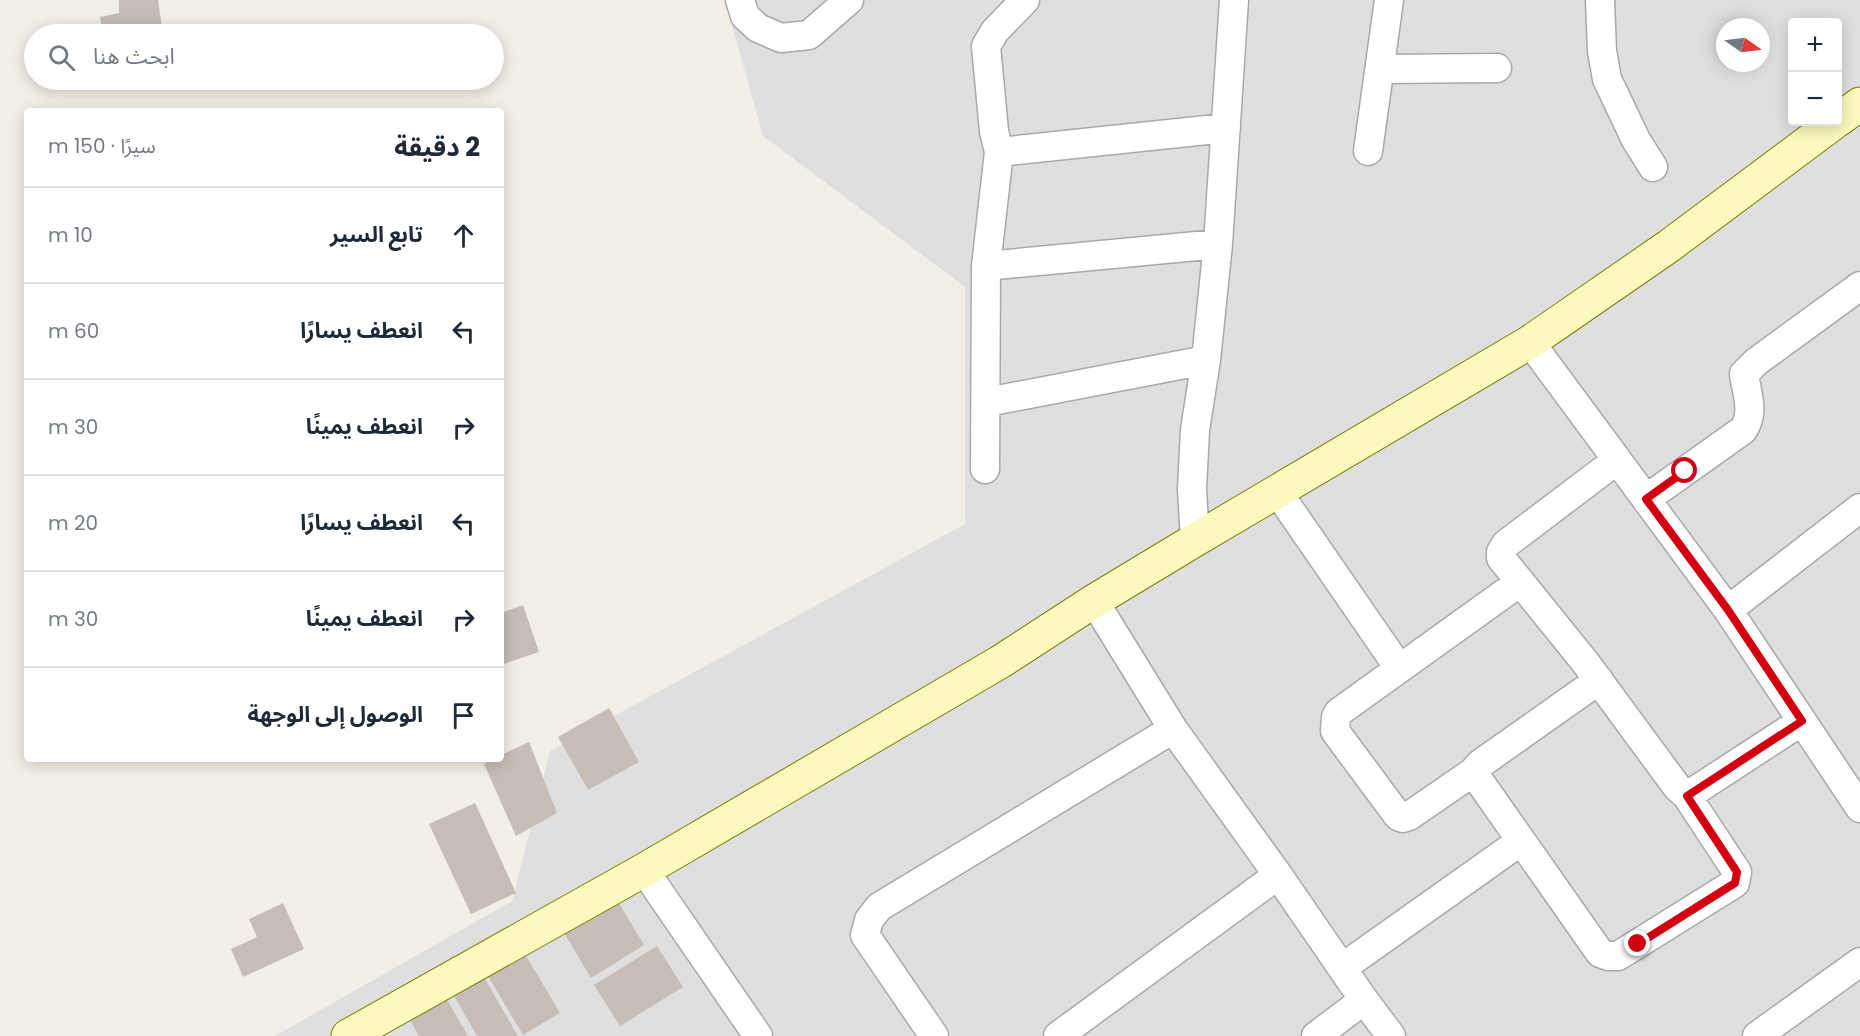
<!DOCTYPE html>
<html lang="ar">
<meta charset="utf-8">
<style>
:root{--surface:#fff;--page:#f2f2f3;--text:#1f2937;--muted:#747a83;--line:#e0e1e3}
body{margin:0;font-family:Poppins,"Noto Sans Arabic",sans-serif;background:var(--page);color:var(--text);direction:rtl}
.controls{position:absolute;right:18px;top:18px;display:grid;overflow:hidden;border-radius:6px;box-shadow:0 3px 15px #0003}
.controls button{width:54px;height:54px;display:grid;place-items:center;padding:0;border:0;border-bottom:2px solid var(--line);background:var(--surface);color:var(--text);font:30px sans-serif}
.compass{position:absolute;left:1716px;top:18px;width:54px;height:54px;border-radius:50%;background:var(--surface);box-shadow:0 3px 15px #0003;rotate:104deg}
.stop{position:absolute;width:18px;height:18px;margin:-14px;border:4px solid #d30011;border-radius:50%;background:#fff}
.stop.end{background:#d30011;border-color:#fff;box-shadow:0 2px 6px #0008}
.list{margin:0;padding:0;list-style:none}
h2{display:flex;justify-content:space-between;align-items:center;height:78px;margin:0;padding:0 24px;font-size:26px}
h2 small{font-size:20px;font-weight:400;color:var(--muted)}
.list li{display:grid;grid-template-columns:39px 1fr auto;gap:18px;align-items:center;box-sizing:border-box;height:96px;padding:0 24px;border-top:2px solid var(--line)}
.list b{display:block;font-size:22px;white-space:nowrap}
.list em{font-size:20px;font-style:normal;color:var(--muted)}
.icon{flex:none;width:33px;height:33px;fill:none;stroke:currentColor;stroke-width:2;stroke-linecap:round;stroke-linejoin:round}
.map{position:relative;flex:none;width:1860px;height:1036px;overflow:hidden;direction:ltr}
.search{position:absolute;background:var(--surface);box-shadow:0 3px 15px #0003;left:24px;top:24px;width:480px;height:66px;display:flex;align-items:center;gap:15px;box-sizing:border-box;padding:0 21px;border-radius:33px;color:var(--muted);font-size:22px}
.panel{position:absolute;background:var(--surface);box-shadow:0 3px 15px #0003;left:24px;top:108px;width:480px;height:654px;border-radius:6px;direction:rtl}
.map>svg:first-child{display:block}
.residential{fill:#e0dfdf;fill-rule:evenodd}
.building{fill:#c7bdb7}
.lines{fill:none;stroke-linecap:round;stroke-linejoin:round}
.minor-casing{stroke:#a9a9a9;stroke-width:31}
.secondary-casing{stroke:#7b7f03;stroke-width:35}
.minor{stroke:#fff;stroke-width:28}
.secondary{stroke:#fbf9bd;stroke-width:33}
.route{stroke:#d30011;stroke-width:8}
</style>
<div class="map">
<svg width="1860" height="1036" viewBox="0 0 1860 1036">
<rect width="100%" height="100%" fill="#f2eee8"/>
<!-- residential -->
<path class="residential" d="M725 0H1860V1036H275L512 901 550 751 965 524V287L763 136ZM1792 22H1838V122H1792ZM1725 27H1761V63H1725Z"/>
<!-- building -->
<path class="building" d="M119 0H158L163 34H103L100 17 119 13Z
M523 605 539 652 501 665V613Z
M609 708 639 762 588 790 558 737Z
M529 742 557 813 516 836 484 764 494 759H501V755Z
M475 803 516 893 471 914 429 824Z
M613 893 644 945 591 978 560 926Z
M283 903 304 949 243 977 231 949 257 937 249 919Z
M657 946 683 987 620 1026 594 985Z
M522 949 560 1013 523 1035 485 971Z
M481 972 518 1036H477L450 989Z
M443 993 468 1036H419L407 1014Z"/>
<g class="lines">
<defs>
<path id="minor" d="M740 0 745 16 758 28 781 38 809 35 849 0
M1600 0 1602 51 1607 79 1636 140 1653 167
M1380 69 1497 68
M1368 151 1389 0
M999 152 1226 128
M986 266 1218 244
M1530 342 1728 610 1860 808
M987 402 1206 360
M1617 460 1506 544 1501 552V558L1585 662 1677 787 1687 796 1802 721
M985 469 986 266 999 152 994 131 986 46 995 31 1025 0
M1277 491 1399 668
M1646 499 1743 430C1755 413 1747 394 1744 374L1756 362 1860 286
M1195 540 1192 489 1195 430 1206 360 1218 244 1234 0
M1094 601 1173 729 1278 875 1364 1000 1391 1036
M1728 610 1860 508
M1599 680 1480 764 1473 772 1600 953 1608 956H1618L1735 883 1737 872 1687 796
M1473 772 1409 816 1403 818 1398 816 1335 731 1336 717 1339 712 1520 582
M644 870 758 1036
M1342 968 1521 841
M934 1036 865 935 869 920 879 907 1173 729
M1058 1036 1278 875
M1316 1036 1364 1000
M1757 1036 1860 962"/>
<path id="secondary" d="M1838 120 1860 104
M348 1036 644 870 1000 662 1094 601 1195 540 1530 342 1669 246 1835 122"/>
</defs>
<!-- minor casing -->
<use href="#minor" class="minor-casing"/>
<!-- secondary casing -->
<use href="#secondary" class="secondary-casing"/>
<!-- minor -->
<use href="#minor" class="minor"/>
<!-- secondary -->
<use href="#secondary" class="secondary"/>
</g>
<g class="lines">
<!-- route -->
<path class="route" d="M1638 944 1735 883 1737 872 1687 796 1802 721 1728 610 1646 499 1685 471"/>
</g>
</svg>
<div class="controls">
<button>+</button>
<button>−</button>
</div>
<svg class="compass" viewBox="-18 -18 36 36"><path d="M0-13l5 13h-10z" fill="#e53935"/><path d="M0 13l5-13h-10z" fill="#747a83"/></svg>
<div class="stop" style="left:1685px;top:471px"></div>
<div class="stop end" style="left:1638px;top:944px"></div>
<div class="search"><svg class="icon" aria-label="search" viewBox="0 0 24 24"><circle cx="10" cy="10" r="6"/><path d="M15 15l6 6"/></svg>ابحث هنا</div>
<section class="panel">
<h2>2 دقيقة<small>سيرًا · 150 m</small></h2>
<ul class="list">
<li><svg class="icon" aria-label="ahead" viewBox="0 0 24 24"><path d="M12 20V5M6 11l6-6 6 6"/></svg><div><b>تابع السير</b></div><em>10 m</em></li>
<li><svg class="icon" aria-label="left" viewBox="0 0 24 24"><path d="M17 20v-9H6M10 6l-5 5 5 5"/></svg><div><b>انعطف يسارًا</b></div><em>60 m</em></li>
<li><svg class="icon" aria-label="right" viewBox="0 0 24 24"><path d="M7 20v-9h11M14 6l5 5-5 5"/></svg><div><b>انعطف يمينًا</b></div><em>30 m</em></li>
<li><svg class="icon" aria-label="left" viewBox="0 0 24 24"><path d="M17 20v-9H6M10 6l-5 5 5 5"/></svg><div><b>انعطف يسارًا</b></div><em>20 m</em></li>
<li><svg class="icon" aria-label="right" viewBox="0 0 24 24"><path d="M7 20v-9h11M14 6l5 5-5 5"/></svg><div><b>انعطف يمينًا</b></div><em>30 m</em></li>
<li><svg class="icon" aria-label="arrive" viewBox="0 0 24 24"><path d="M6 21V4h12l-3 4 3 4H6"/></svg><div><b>الوصول إلى الوجهة</b></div></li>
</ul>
</section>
</div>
